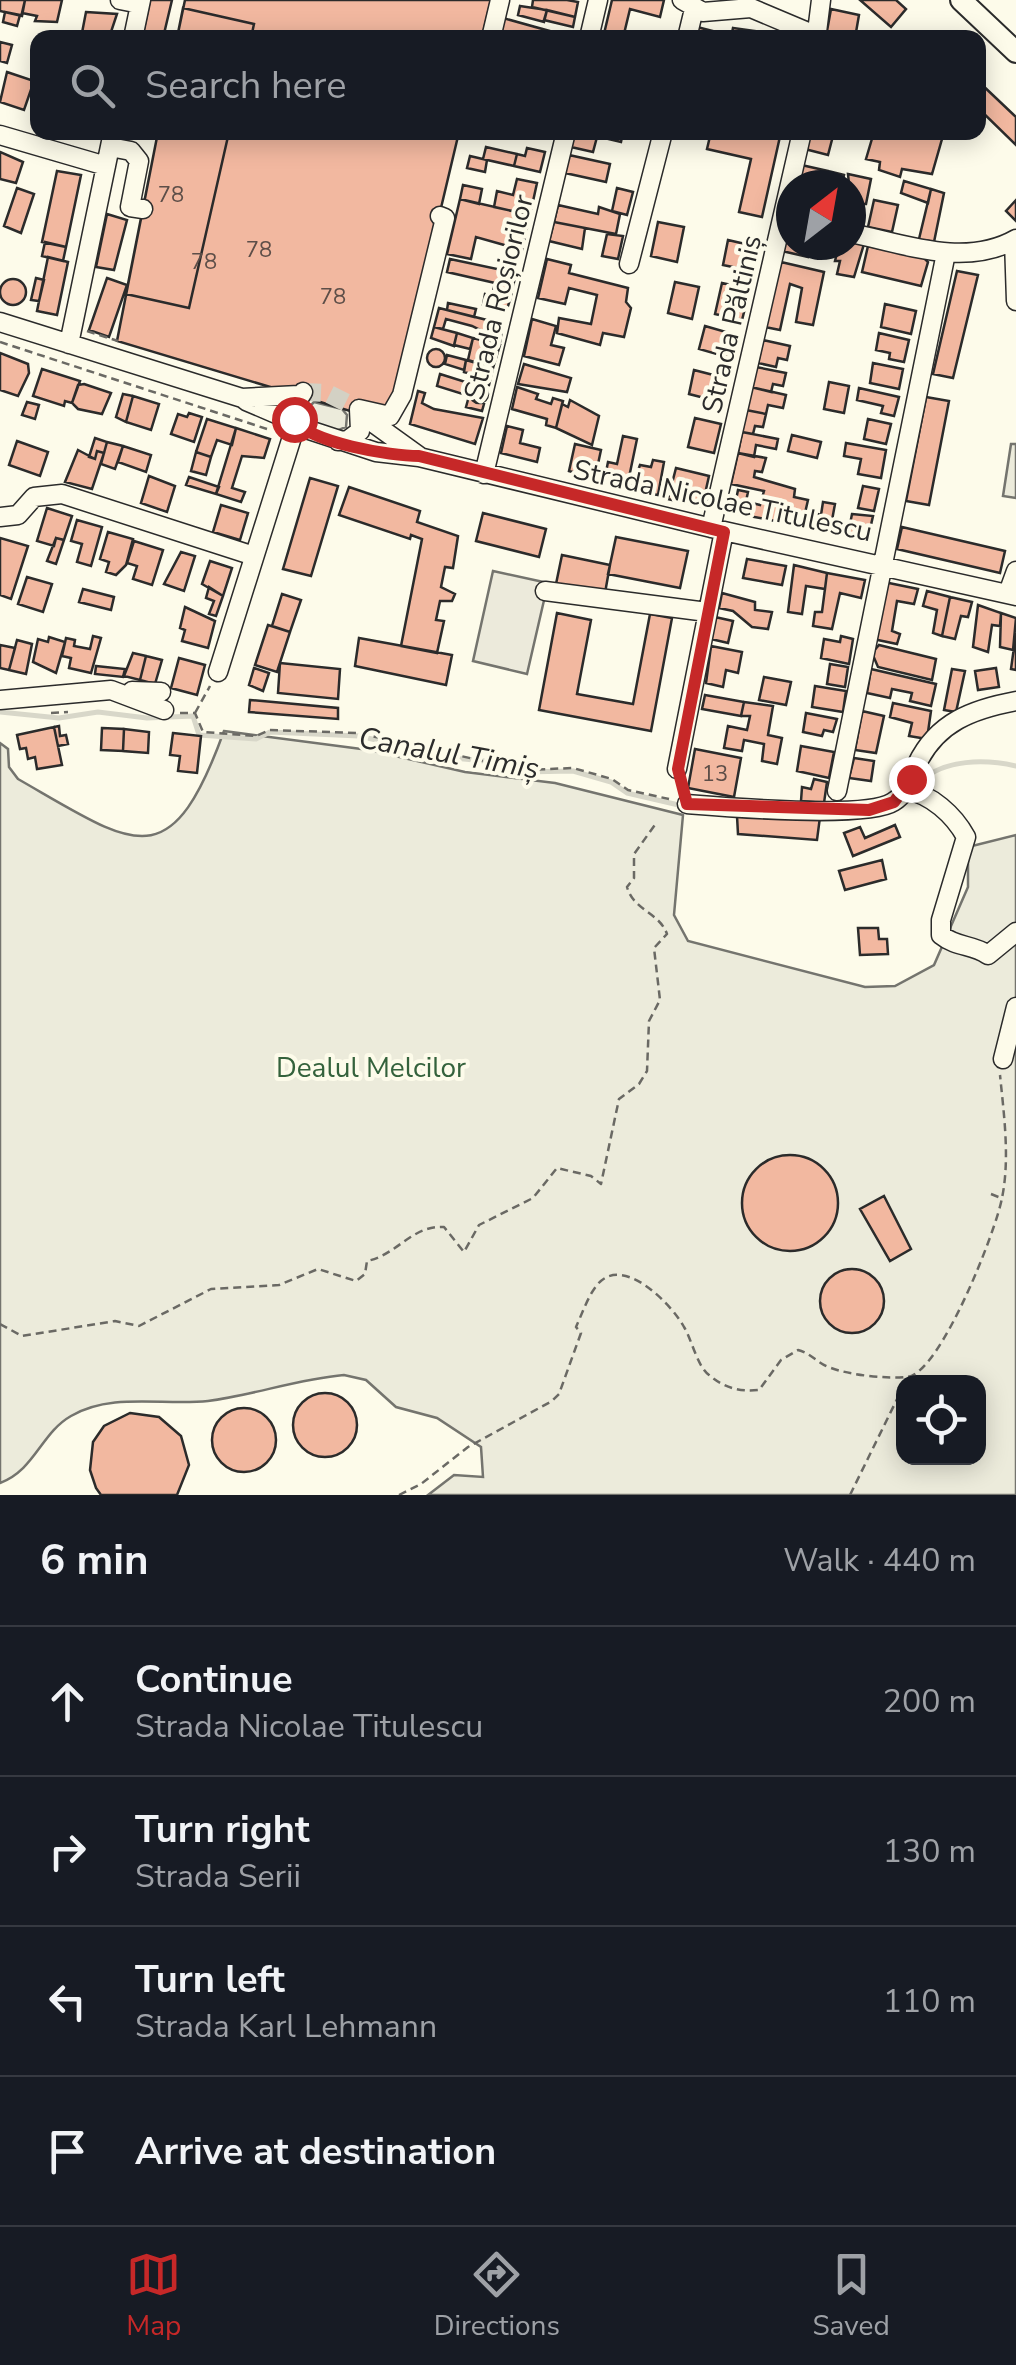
<!DOCTYPE html>
<meta charset="utf-8">
<style>
:root{--surface:#171b24;--page:#242831;--text:#f1f3f6;--muted:#9ea1a6;--line:#363941;--accent:#c62828}
body{margin:0;font-family:"Nunito Sans",sans-serif;background:var(--page);color:var(--text)}
.controls{position:absolute;right:30px;bottom:30px;display:grid;overflow:hidden;border-radius:20px;box-shadow:0 5px 25px #0003}
.controls button{width:90px;height:90px;display:grid;place-items:center;padding:0;border:0;border-bottom:2px solid var(--line);background:var(--surface);color:var(--text);font:50px sans-serif}
.compass{position:absolute;left:776px;top:170px;width:90px;height:90px;border-radius:50%;background:var(--surface);box-shadow:0 5px 25px #0003;rotate:31deg}
.stop{position:absolute;width:30px;height:30px;margin:-22px;border:8px solid #c62828;border-radius:50%;background:#fff}
.stop.end{background:#c62828;border-color:#fff;box-shadow:0 2px 10px #0008}
.list{margin:0;padding:0;list-style:none}
h2{display:flex;justify-content:space-between;align-items:center;height:130px;margin:0;padding:0 40px;font-size:42px}
h2 small{font-size:32px;font-weight:400;color:var(--muted)}
.list li{display:grid;grid-template-columns:65px 1fr auto;gap:30px;align-items:center;box-sizing:border-box;height:150px;padding:0 40px;border-top:2px solid var(--line)}
.list b{display:block;font-size:38px;white-space:nowrap}
.list p{margin:0;font-size:32px;white-space:nowrap;color:var(--muted)}
.list em{font-size:32px;font-style:normal;color:var(--muted)}
.icon{flex:none;width:55px;height:55px;fill:none;stroke:currentColor;stroke-width:2;stroke-linecap:round;stroke-linejoin:round}
.map{position:relative;flex:none;width:1016px;height:1495px;overflow:hidden}
.search{position:absolute;background:var(--surface);box-shadow:0 5px 25px #0003;left:30px;right:30px;top:30px;height:110px;display:flex;align-items:center;gap:25px;box-sizing:border-box;padding:0 35px;border-radius:20px;color:var(--muted);font-size:38px}
.sheet{height:730px;background:var(--surface)}
nav{display:flex;justify-content:space-around;align-items:center;box-sizing:border-box;height:140px;border-top:2px solid var(--line);background:var(--surface);font-size:28px;color:var(--muted)}
nav a{display:grid;justify-items:center;gap:5px}
nav .on{color:var(--accent)}
.map>svg:first-child{display:block}
.green{fill:#ecebdb;stroke:#74746e;stroke-width:2.5;fill-rule:evenodd}
.parking{fill:#eceadb;stroke:#74746e;stroke-width:2.5}
.lines{fill:none;stroke-linecap:round;stroke-linejoin:round}
.stream{stroke:#d8d7c9;stroke-width:5}
.building{fill:#f2b8a0;stroke:#2b2b2b;stroke-width:2.5}
.minor-tunnel{stroke:#d3d1c4;stroke-width:18;stroke-dasharray:18 9;stroke-linecap:butt}
.minor-casing{stroke:#2b2b2b;stroke-width:21}
.major-casing{stroke:#2b2b2b;stroke-width:24}
.path{stroke:#6a6964;stroke-width:2.5;stroke-dasharray:8 5;stroke-linecap:butt}
.minor{stroke:#fdfbea;stroke-width:18}
.major{stroke:#fdfbea;stroke-width:20}
.route{stroke:#c62828;stroke-width:12}
.labels{text-anchor:middle;stroke-width:8;stroke-linejoin:round;paint-order:stroke}
.number-label{font-size:22px;fill:#5d4e48}
.street-label{font-size:28px;fill:#2b2b2b;stroke:#fdfbea}
.park-label{font-size:28px;fill:#34623c;stroke:#fdfbea}
.water-label{font-size:30px;font-style:italic;fill:#2b2b2b;stroke:#fdfbea}
</style>
<div class="map">
<svg width="1016" height="1495" viewBox="0 0 1016 1495">
<rect width="100%" height="100%" fill="#fdfbea"/>
<!-- green -->
<path class="green" d="M314 402 342 409 347 415 346 427 334 432 309 421 306 410Z
M1011 444H1016V498L1003 496Z
M224 731 369 750 465 772 555 783 683 815 674 915 688 941 865 987 895 986 934 965 968 887V847L1016 835V1495H428L454 1475 483 1477 481 1447 437 1418 396 1407 366 1380 344 1375C298 1379 254 1395 208 1401 164 1406 112 1392 71 1416 41 1433 35 1470 0 1483V743L8 749 9 767 18 779C135 846 170 880 224 731ZM904 1382H978V1458H904Z"/>
<!-- parking -->
<path class="parking" d="M493 571 548 583 527 674 473 661Z"/>
<g class="lines">
<!-- stream -->
<path class="stream" d="M0 712 59 718 98 712 147 718 193 716 199 735 256 739 270 732 359 736 453 758 506 763 523 772 573 771 611 782 627 793 683 806
M921 781C945 759 985 759 1016 766"/>
</g>
<!-- building -->
<path class="building" d="M0 0H25L22 16 0 11Z
M25 0H62L57 22 35 21 37 16 22 13Z
M150 0H172L163 38H142Z
M185 0H491L482 38H177Z
M533 0H567L578 2 575 17 532 7Z
M612 0H664L660 17 630 9 623 38H603Z
M860 0H896L906 9 891 27Z
M520 6 547 10 544 22 518 15Z
M183 8 254 24 251 38H177Z
M831 9 859 15 855 38 827 31Z
M547 10 575 17 573 27 544 20Z
M5 12 20 15 17 26 3 22Z
M86 12 117 14 109 38H81Z
M503 18 571 37 570 38H517L500 33Z
M697 27 724 34 723 38H695Z
M733 28 755 31 754 38H731Z
M0 42 12 45 7 63 0 61Z
M7 72 34 81 24 110 0 102Z
M978 81 1016 117V145L978 108Z
M158 132H459L390 423 117 341Z
M158 132H229L189 308 126 294Z
M574 132 597 137 593 152 571 147Z
M579 132H623L621 142Z
M711 132H781L762 217 739 212 751 159 707 149Z
M804 132H834L828 155 801 148Z
M874 132H944L932 174 902 169 900 177 879 170 880 162 866 159Z
M486 147 517 154 514 166 483 159Z
M527 148 545 152 540 172 514 166 517 154 525 156Z
M0 152 23 162 16 183 0 179Z
M569 155 610 164 606 182 565 173Z
M470 156 487 160 485 172 467 168Z
M797 164 828 171 825 185H792Z
M57 171 81 175 66 247 42 242Z
M828 171 844 175 842 185 827 183Z
M848 174 871 179 866 204H851Z
M517 179 537 183 530 215 494 207 497 191 513 195Z
M904 181 931 189 928 203 901 193Z
M463 185 482 189 479 204 460 199Z
M17 188 34 194 21 233 4 226Z
M617 188 633 192 627 215 612 211Z
M931 189 944 193 934 242 919 239Z
M460 199 530 215 522 250 476 237 471 259 447 254Z
M874 200 898 205 892 232 868 227Z
M1016 200V221L1006 211Z
M558 205 598 214 599 207 620 214 616 234 554 222Z
M107 214 127 220 114 270 96 267Z
M554 222 585 228 582 249 549 241Z
M658 222 684 227 677 262 651 256Z
M787 226 791 245H811L808 257 782 251Z
M607 234 623 236 618 259 602 256Z
M728 240 758 247 752 271 723 265Z
M45 242 66 247 63 261 42 256Z
M851 242 864 244 854 277 837 274 840 261H835L839 245Z
M868 246 922 256 928 262 921 286 862 272Z
M48 257 68 262 57 315 37 311Z
M450 259 516 273 510 300 492 295 495 283 447 272Z
M547 259 571 265 569 273 628 288 626 302 631 308 624 337 603 333 600 345 557 333 559 318 591 324 597 295 569 288 565 304 538 298Z
M781 262 824 272 813 325 796 322 802 288 790 284 780 330 765 327Z
M957 271 978 275 953 378 933 374Z
M36 278 44 280 39 301 31 300Z
M107 278 127 285 109 337 89 330Z
M0 292a13 13 0 1 1 26 0a13 13 0 1 1-26 0Z
M675 282 699 287 692 319 668 313Z
M722 283 750 289 742 320 715 314Z
M485 294 510 300 506 312 483 305Z
M448 303 476 309 474 317 447 310Z
M885 304 916 311 911 334 881 327Z
M439 308 503 324 500 342 478 336 480 330 472 326 446 319 443 329 434 327Z
M532 319 556 326 551 345 564 348 559 365 524 356Z
M705 326 740 336 734 359 699 349Z
M434 327 457 333 454 346 431 338Z
M457 333 473 338 470 349 454 345Z
M879 333 909 340 904 362 889 359 890 353 876 350Z
M473 338 500 345 493 368 468 360Z
M763 340 790 346 787 360 778 358 776 367 758 363Z
M427 358a9 9 0 1 1 18 0a9 9 0 1 1-18 0Z
M0 353 28 364 29 373 18 396 0 390Z
M447 355 466 360 464 370 445 364Z
M466 360 493 368 489 385 473 381 475 375 464 372Z
M873 363 903 369 899 389 870 383Z
M524 364 571 378 567 392 518 384Z
M756 367 786 373 783 386 773 384 771 392 751 387Z
M42 369 80 381 72 403 65 401 64 406 33 396Z
M694 370 725 378 720 402 689 394Z
M440 374 472 384 469 396 437 386Z
M829 382 849 386 844 413 824 409Z
M84 384 111 393 102 414 78 409 72 403 78 385Z
M470 394a9 9 0 1 1 18 0a9 9 0 1 1-18 0Z
M517 387 538 394 536 399 551 404 553 398 563 401 556 428 546 425 547 419 512 409Z
M751 387 786 395 783 408 768 405 766 414 746 410Z
M859 388 899 397 894 416 881 413 883 406 857 400Z
M418 391 425 393 422 403 434 409 483 418 475 444 410 424Z
M123 394 133 396 126 422 116 417Z
M133 396 159 404 151 430 126 422Z
M469 396 484 404 482 411 466 407Z
M926 397 949 401 929 505 906 501Z
M570 400 599 416 592 445 556 428 562 404 568 407Z
M27 402 39 405 35 419 22 415Z
M746 410 766 414 763 427 755 426 753 434 742 432Z
M189 413 202 417 194 442 171 434 178 414 187 417Z
M695 418 721 424 714 453 688 447Z
M207 419 236 428 232 445 217 440 211 457 196 452Z
M868 419 891 424 886 444 864 439Z
M507 426 523 430 520 443 540 448 537 462 501 453Z
M236 428 270 439 264 458 242 456 232 488 245 492 241 502 216 494Z
M742 432 778 439 776 449 756 445 754 457 738 453Z
M792 435 821 442 817 458 788 451Z
M623 436 637 439 627 487 604 482 608 462 617 464Z
M95 438 107 442 104 453 97 451 95 459 89 457Z
M17 441 48 452 40 476 9 465Z
M107 442 123 446 115 469 101 464Z
M846 443 886 450 881 478 858 474 861 459 844 456Z
M575 444 601 450 595 478 569 471Z
M123 446 151 455 146 472 118 462Z
M78 450 95 459 97 451 104 453 92 489 65 482Z
M196 452 211 457 206 475 191 471Z
M738 453 766 458 762 472 755 471 754 477 795 489 794 497 808 500 802 526 749 516 752 503 760 505 764 491 731 484Z
M653 460 664 462 658 495 631 490 640 465 651 467Z
M676 468 709 476 702 507 668 499Z
M149 476 175 486 167 512 141 503Z
M189 477 219 487 216 494 186 485Z
M310 478 338 486 311 576 283 569Z
M863 486 879 489 874 511 858 508Z
M349 487 420 511 417 522 458 536 453 568 445 567 441 587 455 594 452 601H440L436 620 444 621 437 653 401 646 422 539 411 535 410 539 339 515Z
M738 490 748 492 743 515 725 511 727 498 736 500Z
M823 502 835 504 830 531 808 526 811 512 821 515Z
M221 505 248 513 240 540 213 532Z
M47 508 72 516 64 540 56 538 54 546 37 541Z
M483 513 546 529 539 557 476 541Z
M852 514 873 516 868 538 848 534Z
M77 520 102 527 91 566 77 562 82 544 71 541Z
M902 527 1005 551 1000 573 897 549Z
M108 532 133 539 126 565 116 575 106 572 109 562 100 559Z
M616 537 688 551 680 588 608 574Z
M0 538 28 546 11 599 0 595Z
M56 538 64 540 56 564 47 561Z
M134 541 163 550 152 585 133 579 137 566 127 563Z
M181 552 195 556 184 591 164 584Z
M562 555 610 565 605 593 556 584Z
M747 559 786 566 782 585 743 578Z
M210 561 232 568 223 596 202 584Z
M794 565 827 573 825 589 806 586 802 614 788 612Z
M827 573 865 580 861 598 840 593 832 629 813 626 815 612H822Z
M27 577 52 584 43 612 18 604Z
M884 582 918 589 914 604 897 601 892 631 900 634 897 644 873 639Z
M209 587 223 596 216 616 209 614 214 601 206 598Z
M83 589 114 597 111 610 79 602Z
M927 591 950 597 942 636 933 633 937 610 923 606Z
M722 593 755 602V610L772 612 768 629 752 627 733 611 719 608Z
M282 594 301 600 290 632 272 626Z
M950 597 972 602 968 617 961 616 955 639 942 636Z
M978 605 1001 613 1000 626 992 625 988 652 973 647Z
M185 607 215 621 208 648 182 641 185 630 180 628Z
M557 613 591 620 577 694 633 704 650 614 672 618 651 731 539 710Z
M1001 613 1016 618 1013 650 1000 647Z
M715 617 733 621 728 643 711 639Z
M268 625 290 632 277 672 255 665Z
M1016 633V670L1011 669Z
M93 636 101 638 91 673 69 668 71 658 62 656 66 638 75 640 74 646 90 649Z
M841 636 853 639 849 664 821 658 824 639 840 642Z
M49 637 65 642 56 673 33 662 38 639 48 642Z
M359 638 452 655 446 685 355 666Z
M17 640 32 644 26 674 9 670Z
M0 645 15 648 9 670 0 668Z
M879 645 936 659 932 680 878 667 872 653Z
M711 646 742 652 738 673 726 670 723 687 706 683Z
M133 653 146 656 140 680 124 676Z
M146 656 162 660 155 684 140 680Z
M179 658 205 665 197 695 171 688Z
M280 663 340 669 338 699 278 693Z
M830 664 848 667 845 687 827 684Z
M96 666 125 669 123 677 95 674Z
M254 668 269 673 263 691 249 685Z
M996 668 999 687 978 690 975 671Z
M871 669 936 684 931 706 910 701 912 693 892 689 890 698 867 693Z
M952 669 965 671 956 712 944 710Z
M764 677 791 682 786 705 759 700Z
M815 686 846 691 843 712 812 707Z
M705 695 744 702 741 716 702 709Z
M250 700 338 708V719L249 712Z
M744 702 773 706 768 735 782 738 777 764 762 761 764 744 744 740 742 751 724 748 728 726 747 730 750 716H741Z
M893 703 931 711 927 739 909 736 912 723 890 717Z
M862 711 884 716 876 753 855 750Z
M806 713 837 719 833 732 824 730 822 736 803 732Z
M59 726 60 736 66 735 68 744 58 746 54 727Z
M54 727 62 765 37 769 35 757 28 759 26 748 20 749 17 735Z
M102 728 124 729 123 751 101 750Z
M124 729 149 732 148 753 123 751Z
M173 733 201 736 197 773 178 771 180 756 170 755Z
M801 746 834 752 829 778 797 771Z
M695 749 741 758 734 797 688 788Z
M854 758 874 761 871 781 849 778Z
M814 779 827 782 824 803 801 801 802 787 811 789Z
M737 816 820 817 817 840 738 834Z
M895 825 900 837 853 856 844 833 860 827 865 838Z
M882 860 886 879 845 890 839 871Z
M858 928H878L879 939H887L888 954 860 955Z
M742 1203a48 48 0 1 1 96 0a48 48 0 1 1-96 0Z
M884 1196 911 1249 890 1261 860 1209Z
M820 1301a32 32 0 1 1 64 0a32 32 0 1 1-64 0Z
M293 1425a32 32 0 1 1 64 0a32 32 0 1 1-64 0Z
M212 1440a32 32 0 1 1 64 0a32 32 0 1 1-64 0Z
M130 1413 159 1417 181 1436 189 1465 177 1495H101L96 1488 90 1470 93 1442 104 1426Z"/>
<g class="lines">
<!-- minor-tunnel -->
<path class="minor-tunnel" d="M303 392 327 393 359 409"/>
<defs>
<path id="minor" d="M120 0 140 4
M682 0 703 12 751 8 822 38
M817 32 821 0
M133 38 141 0
M491 38 500 0
M589 38 598 0
M687 38 694 9
M0 135 106 166
M110 147 131 151 139 161 130 207 143 209
M851 233C904 244 965 268 1016 239
M1014 241 1016 301
M629 264 663 132
M0 322 242 398 299 395
M69 344 113 132
M303 392 294 406 300 427 376 452 419 457 724 531 1016 596
M246 401 295 422
M362 415 419 456
M338 441 348 440 360 431 359 409 390 416 402 395 445 218 440 216
M484 474 566 132
M0 517 18 515 34 497 62 494 254 556
M711 528 802 132
M545 591 707 612
M1008 593 1016 571
M218 672 292 437 300 427
M132 691 161 692
M0 700 111 690 164 710
M677 769 724 531
M906 790C931 794 954 815 966 837L941 920V935C957 948 973 944 988 955L1016 932
M837 791 946 253
M687 804C724 807 867 819 893 802 908 793 911 779 917 764 937 722 973 709 1016 701
M1003 1059 1016 1007"/>
<path id="major" d="M961 0 1016 52"/>
</defs>
<!-- minor casing -->
<use href="#minor" class="minor-casing"/>
<!-- major casing -->
<use href="#major" class="major-casing"/>
<!-- path -->
<path class="path" d="M87 331 118 341
M0 342 267 429
M51 713 68 712
M180 713H195L203 732 256 736 270 730 358 733 483 761 506 760 524 770 573 768 612 779 628 790 669 799
M195 713 210 686
M991 1194 1001 1198
M0 1324 22 1336 115 1321 139 1326 211 1289 279 1285 318 1269 356 1281 365 1274 367 1261C397 1255 412 1225 444 1227L464 1252 479 1225 533 1198 557 1168 591 1176 601 1184 619 1099 639 1084 647 1071 649 1021 660 1000 654 948 667 934C659 912 634 911 627 887L634 878V854L657 822
M399 1495 421 1484 468 1447 552 1401 559 1394 581 1333 576 1327C582 1314 588 1296 597 1285 623 1253 672 1305 684 1327 692 1340 697 1366 709 1375 724 1388 740 1392 759 1390L781 1360 798 1350C811 1353 818 1364 831 1368 850 1375 886 1379 907 1377 940 1374 996 1231 1002 1198 1010 1159 1004 1115 1000 1075
M850 1495 904 1385"/>
<!-- minor -->
<use href="#minor" class="minor"/>
<!-- major -->
<use href="#major" class="major"/>
</g>
<g class="lines">
<!-- route -->
<path class="route" d="M294 419C309 443 391 456 419 456L724 532 678 769 687 804 869 810 894 802 911 779"/>
</g>
<g class="labels">
<!-- number labels -->
<g class="number-label">
<text x="171" y="202">78</text>
<text x="259" y="257">78</text>
<text x="204" y="269">78</text>
<text x="333" y="304">78</text>
<text x="715" y="781">13</text>
</g>
<!-- street labels -->
<g class="street-label">
<text transform="translate(498 297) rotate(-76)" y="10">Strada Roșiorilor</text>
<text transform="translate(731 324) rotate(-77)" y="10">Strada Păltiniș</text>
<text transform="translate(723 500) rotate(12)" y="10">Strada Nicolae Titulescu</text>
</g>
<!-- park labels -->
<g class="park-label">
<text x="371" y="1077">Dealul Melcilor</text>
</g>
<!-- water labels -->
<g class="water-label">
<text transform="translate(449 753) rotate(10)" y="10">Canalul Timiș</text>
</g>
</g>
</svg>
<div class="controls">
<button><svg class="icon" aria-label="locate" viewBox="0 0 24 24"><circle cx="12" cy="12" r="6"/><path d="M12 2v4M12 18v4M2 12h4M18 12h4"/></svg></button>
</div>
<svg class="compass" viewBox="-18 -18 36 36"><path d="M0-13l5 13h-10z" fill="#e53935"/><path d="M0 13l5-13h-10z" fill="#9ea1a6"/></svg>
<div class="stop" style="left:294px;top:419px"></div>
<div class="stop end" style="left:911px;top:779px"></div>
<div class="search"><svg class="icon" aria-label="search" viewBox="0 0 24 24"><circle cx="10" cy="10" r="6"/><path d="M15 15l6 6"/></svg>Search here</div>
</div>
<section class="sheet">
<h2>6 min<small>Walk · 440 m</small></h2>
<ul class="list">
<li><svg class="icon" aria-label="ahead" viewBox="0 0 24 24"><path d="M12 20V5M6 11l6-6 6 6"/></svg><div><b>Continue</b><p>Strada Nicolae Titulescu</p></div><em>200 m</em></li>
<li><svg class="icon" aria-label="right" viewBox="0 0 24 24"><path d="M7 20v-9h11M14 6l5 5-5 5"/></svg><div><b>Turn right</b><p>Strada Serii</p></div><em>130 m</em></li>
<li><svg class="icon" aria-label="left" viewBox="0 0 24 24"><path d="M17 20v-9H6M10 6l-5 5 5 5"/></svg><div><b>Turn left</b><p>Strada Karl Lehmann</p></div><em>110 m</em></li>
<li><svg class="icon" aria-label="arrive" viewBox="0 0 24 24"><path d="M6 21V4h12l-3 4 3 4H6"/></svg><div><b>Arrive at destination</b></div></li>
</ul>
</section>
<nav>
<a class="on"><svg class="icon" aria-label="map" viewBox="0 0 24 24"><path d="M3 6l6-2 6 2 6-2v14l-6 2-6-2-6 2zM9 4v14M15 6v14"/></svg>Map</a>
<a><svg class="icon" aria-label="directions" viewBox="0 0 24 24"><path d="M12 3l9 9-9 9-9-9zM9 14v-3h6M13 9l2 2-2 2"/></svg>Directions</a>
<a><svg class="icon" aria-label="saved" viewBox="0 0 24 24"><path d="M7 4h10v16l-5-4-5 4z"/></svg>Saved</a>
</nav>
